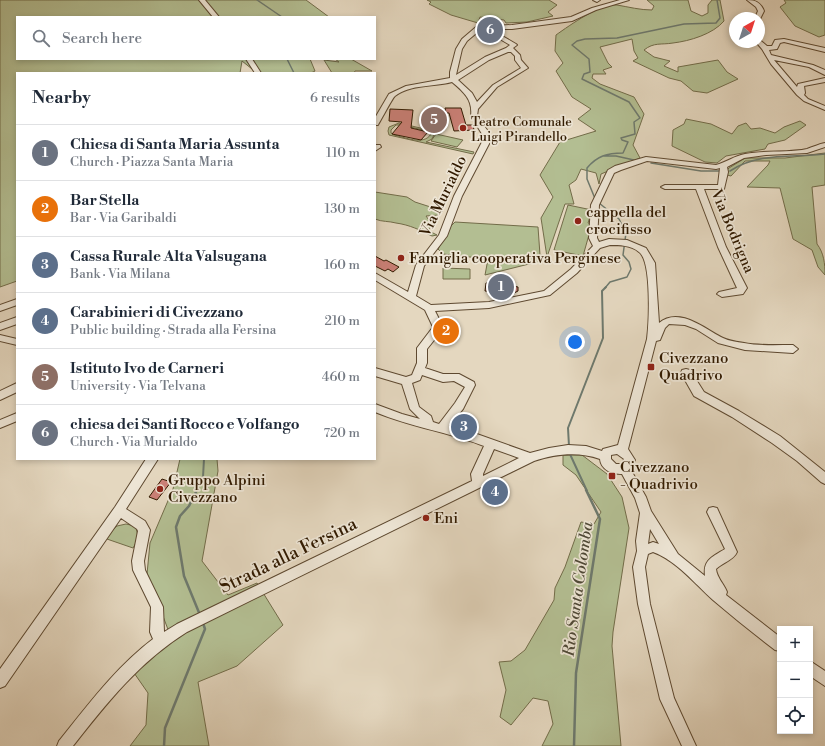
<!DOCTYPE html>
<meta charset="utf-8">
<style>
:root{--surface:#fff;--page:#f6f6f7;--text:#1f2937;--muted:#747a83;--line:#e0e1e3;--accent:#db2777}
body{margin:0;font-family:"Libre Bodoni",serif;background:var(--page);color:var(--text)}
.controls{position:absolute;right:12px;bottom:12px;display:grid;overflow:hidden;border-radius:0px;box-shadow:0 2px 6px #0003}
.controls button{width:36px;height:36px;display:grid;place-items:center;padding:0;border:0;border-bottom:1px solid var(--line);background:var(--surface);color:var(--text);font:20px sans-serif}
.compass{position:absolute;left:729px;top:12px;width:36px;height:36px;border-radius:50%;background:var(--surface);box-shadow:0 2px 6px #0003;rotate:39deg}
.you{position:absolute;left:575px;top:342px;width:14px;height:14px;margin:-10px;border:3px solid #fff;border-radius:50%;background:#1a73e8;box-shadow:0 0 0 6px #1a73e833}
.badge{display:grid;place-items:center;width:26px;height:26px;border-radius:50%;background:var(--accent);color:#fff;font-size:13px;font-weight:700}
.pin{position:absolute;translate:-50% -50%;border:2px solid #fff;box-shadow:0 1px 4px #0006}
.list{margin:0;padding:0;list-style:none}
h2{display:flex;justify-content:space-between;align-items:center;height:52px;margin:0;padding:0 16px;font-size:17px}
h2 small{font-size:13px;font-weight:400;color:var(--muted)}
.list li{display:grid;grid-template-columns:26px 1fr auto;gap:12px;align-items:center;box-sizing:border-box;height:56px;padding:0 16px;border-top:1px solid var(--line)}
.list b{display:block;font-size:15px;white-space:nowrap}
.list p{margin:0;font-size:13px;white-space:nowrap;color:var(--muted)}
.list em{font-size:13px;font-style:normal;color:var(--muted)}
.icon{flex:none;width:22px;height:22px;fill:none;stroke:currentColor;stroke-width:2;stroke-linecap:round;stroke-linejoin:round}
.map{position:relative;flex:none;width:825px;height:746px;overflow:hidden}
.search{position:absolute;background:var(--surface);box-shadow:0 2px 6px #0003;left:16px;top:16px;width:360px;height:44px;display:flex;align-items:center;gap:10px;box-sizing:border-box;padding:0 14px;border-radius:0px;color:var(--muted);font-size:15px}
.panel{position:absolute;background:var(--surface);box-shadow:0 2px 6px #0003;left:16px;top:72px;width:360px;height:388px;border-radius:0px}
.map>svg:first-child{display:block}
.green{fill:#b3be92;stroke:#726c49;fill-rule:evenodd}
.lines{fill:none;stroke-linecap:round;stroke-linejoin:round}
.stream-far2{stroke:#6e796d;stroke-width:1.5}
.stream-far1{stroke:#6e796d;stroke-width:2}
.stream{stroke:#6e796d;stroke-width:2.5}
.building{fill:#cb8077;stroke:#311a00}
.minor-casing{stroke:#5e4930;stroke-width:2}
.minor{fill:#ede5d5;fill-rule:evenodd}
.poi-dot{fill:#8f2418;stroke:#ede5d5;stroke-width:1.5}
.labels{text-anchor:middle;stroke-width:3.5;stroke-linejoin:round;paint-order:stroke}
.far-poi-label{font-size:13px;fill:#311a00;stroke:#ede5d5;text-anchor:start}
.street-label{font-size:15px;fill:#311a00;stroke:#ede5d5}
.poi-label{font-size:15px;fill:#311a00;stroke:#ede5d5;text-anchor:start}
.water-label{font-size:16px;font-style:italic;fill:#4f4937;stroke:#ede5d5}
.near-street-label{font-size:18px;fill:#311a00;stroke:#ede5d5}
</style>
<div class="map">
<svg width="825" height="746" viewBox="0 0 825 746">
<rect width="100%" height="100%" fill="#e4d7bf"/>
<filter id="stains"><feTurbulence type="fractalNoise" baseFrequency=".005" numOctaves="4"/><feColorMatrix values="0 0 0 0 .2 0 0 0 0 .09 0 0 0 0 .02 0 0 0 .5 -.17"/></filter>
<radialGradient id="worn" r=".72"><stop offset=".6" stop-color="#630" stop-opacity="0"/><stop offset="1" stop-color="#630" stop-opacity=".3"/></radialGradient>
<!-- green -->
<path class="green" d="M0 0H306L329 17H17V59H310L315 71 311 73H257L242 61 240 73H17V281L0 287Z
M427 0H549L557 5 548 12 553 16 527 22 506 23 504 20 480 17 478 23 451 15 429 4 431 2Z
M647 0H688L691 11 702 16 708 13V5L712 0H720L724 21C713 34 690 41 673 43 661 45 654 42 644 50L654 57 670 61 664 66 678 72V67L718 60 727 72 738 79 707 93 693 91 681 81 669 78 633 61 638 58 634 51 632 39 600 47 608 63 612 67 603 70 606 74H593L592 78 600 84 634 97 644 114 633 145 640 158 601 174 599 184 596 173 581 169 576 180 569 185 574 204H565L547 257 541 218 553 197 540 175 560 142 596 131 578 119 591 109 572 97 556 71 563 63 555 51 556 35C570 25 601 3 617 5 629 7 640 10 652 10L654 6Z
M784 0H825V35L819 37 795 26 780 7 786 3Z
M335 59H351L372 71H355L354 73H332L324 60 339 62Z
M686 119 711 124 732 134 738 126 746 123 751 129 760 128 775 133 784 127 800 121 806 125 785 140 768 144 765 149 726 156 717 163 705 162 672 146 673 130 684 124Z
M399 123 433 131 434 135 432 139 426 142 474 152 473 154 389 135 388 131 389 127ZM396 125H401L428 131 431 134C424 146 404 137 394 135L391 133V130Z
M436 134 463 140 457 147 431 141Z
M825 153V185L812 187 817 244C824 253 825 264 825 275L818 267 812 250 793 239 780 188 747 187 768 165 770 161H745L731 176 723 174 729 168 745 158H785Z
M375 192 407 197 415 202 443 211 439 215 426 216 431 223 429 231 437 235 432 236C420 230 410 225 396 223 389 221 382 222 375 219Z
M568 205 592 210 588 223 592 224 583 256 554 250Z
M455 222 538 227 540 255H542L545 260 485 275 488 259 443 254 438 249 450 227Z
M443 268 470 269V279H443Z
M563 455H582L607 474 622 497 629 528 613 632 612 646 621 746H542L553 724 548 701 533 698 511 725 500 717 506 690 499 662 511 661 525 650 554 600 555 588 565 567 581 522 594 524 601 512 576 475 563 465Z
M180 459H217L218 471 202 561 228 595 257 583 283 625 237 666 198 682 209 746H130L146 725 148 693 132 670 172 640 147 574 150 543 173 489Z
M126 524 135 526C139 535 138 540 133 548L104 538 117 526Z"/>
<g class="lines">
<!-- stream-far2 -->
<path class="stream-far2" d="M257 0 282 17
M287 59 294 73
M603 156H616L634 160
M651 163 701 171H719
M730 171C759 152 792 158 825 154
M596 201 587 179V168C597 156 607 153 623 153L628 142 622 140 621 138 635 134 634 122 640 118 629 102 582 79 584 74 590 72 589 59 572 45 577 41 585 39 617 38 684 24 716 23 720 18 717 0
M599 203 619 219 626 233 623 255 629 262 631 269 627 277 610 282 605 288"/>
<!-- stream-far1 -->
<path class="stream-far1" d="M569 446 568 428 603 338 602 291 606 287
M569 452 587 491
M196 491 203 477 204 459"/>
<!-- stream -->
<path class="stream" d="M197 490 189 506 180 516 176 527 184 576 200 615
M164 746 165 728 205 629 203 623
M574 746 576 673 600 519 586 490"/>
</g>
<!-- building -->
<path class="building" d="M445 108H461L466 125H473L474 130 454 131 449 113H446Z
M390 109 413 110 411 128 428 132 421 140 392 134 402 122 389 121Z
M375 256 384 261 386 260 399 267 393 272 388 269 385 271 375 266Z
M500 281 508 282V285L518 287V291L514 293 507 292V293L485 291 486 283 500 284Z
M162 479 171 482 157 500 149 497Z"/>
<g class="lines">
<defs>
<path id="minor" d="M199 0H205L219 17H213Z
M593 0H600L597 2Z
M620 0H629L596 10 572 21 512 29H483L497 33 516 44 517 45 513 48 520 55 521 60 528 68 497 87 478 109 477 116 490 134 491 140 462 196 447 236 424 266 416 296 431 305 489 302 544 291 571 269 593 246 589 238 591 205 608 170 615 166 646 157 716 165C727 162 734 156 745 154 765 150 789 153 807 149 813 147 819 144 825 143V147L807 153 766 155 744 158 727 167 728 172 724 189H704L726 247 747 288 743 294 722 297 717 294 719 292 737 288 718 247 696 189H665L661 187 665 185H718L720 168 716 169 647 161 621 170 614 173 599 205 597 238 599 242 609 239 627 240 646 248 655 263 659 323C679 306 705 329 723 338 729 341 737 342 744 343 759 346 777 345 793 345L798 349 793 353 745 350 718 343 696 329 685 325 669 324 665 328 660 340 656 341 628 449 635 460 631 470 646 497 651 511 678 554 705 576C703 560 712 557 725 549L707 512 709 508 713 507 717 508 737 552C734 560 722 563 716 569 717 578 724 584 727 592L726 595 780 637V651L775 650C754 634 733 617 713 600 694 583 677 561 653 552L648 554 645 567 650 604 674 698 696 746H682L660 699 638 604 633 567 637 551 636 541 640 513 635 498 622 474C612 474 601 470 600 459 578 451 555 454 534 461L187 632C139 662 107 703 73 746H57L59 741C88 705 116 667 153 639L150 632 151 607 133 570 132 561 138 531 137 529 121 518 5 686 0 688V669L115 507 146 459H158L126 509 145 521 150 530 144 561 145 570 163 607 164 632 177 624 472 481 471 474 484 446C448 432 411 427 375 412V404L402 414 420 419 410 409 402 384 375 376V368L406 377 412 375 417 363V348L433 327 425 310 375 280V273L408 292 416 265 439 235 454 196 483 140 482 134 471 116C473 100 464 92 452 82 435 87 410 84 395 96 393 97 381 120 378 125H375V118L389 94 406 86 450 78V72L456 49 462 39 476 27 512 25 571 17 592 8ZM482 29 480 31 481 32 493 35 510 45 506 48 485 57 456 75 462 49 467 41 480 30ZM508 52H511L515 56V60L521 68 493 85 477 102 472 93 458 80 489 60ZM610 245C619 245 631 245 639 252 652 261 649 323 647 339L618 445 603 449 602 451 586 446 568 445 549 448 530 453 474 433 449 426 463 409 475 385 474 382 459 374H443L425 368 427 363V349L439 334 443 327 435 311 489 308 550 295 577 273 600 248ZM422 375 443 382 454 381 465 387 455 403 439 424 433 422 431 416 419 407 412 383 420 380ZM494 449 519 458 483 476V474ZM617 454 624 459 622 464H616L611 459V455ZM650 529 659 544 653 542 648 544Z
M747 0C756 0 761 3 764 11L760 19 755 18 758 11 756 7Z
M784 39 825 48V52L784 42 780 43 777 49 769 50 771 55 813 65 825 70V75L809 67 774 60 797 87 798 84 825 78V82L804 86 805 93 804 95 808 99 825 106V110L804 101 797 95 771 64 762 49 756 42 761 41 767 46H772L775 40Z
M246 59H252L261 73H255Z
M375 145H380L381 147 375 151Z
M17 299V305L0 311V305Z
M17 317V324L0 330V323Z
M0 335 17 339V345L0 341Z
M686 369 690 370 704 392 739 411 780 436 825 472V484L821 482 797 461 772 443 732 417 694 396 681 373 682 370Z
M17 383V392L0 400V391Z
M17 413V421L0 428V420Z
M810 661 825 671V686L810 676Z"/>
</defs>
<!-- minor casing -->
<use href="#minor" class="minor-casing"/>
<!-- minor -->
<use href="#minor" class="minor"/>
</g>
<!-- markers -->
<g class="poi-dot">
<circle cx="463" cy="128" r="4"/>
<circle cx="578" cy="221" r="4"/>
<circle cx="401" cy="258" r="4"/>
<rect x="647" y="363" width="8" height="8" rx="2"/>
<rect x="608" y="472" width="8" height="8" rx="2"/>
<circle cx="160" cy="489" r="4"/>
<circle cx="426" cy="518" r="4"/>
</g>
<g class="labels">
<!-- far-poi labels -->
<g class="far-poi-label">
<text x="471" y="126">Teatro Comunale<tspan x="471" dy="15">Luigi Pirandello</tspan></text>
</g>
<!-- street labels -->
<g class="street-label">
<text transform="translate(443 196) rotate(-64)" y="5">Via Murialdo</text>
<text transform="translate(733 231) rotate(67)" y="5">Via Bodrigna</text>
</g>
<!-- poi labels -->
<g class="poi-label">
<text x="586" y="217">cappella del<tspan x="586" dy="17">crocifisso</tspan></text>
<text x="409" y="263">Famiglia cooperativa Perginese</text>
<text x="659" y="363">Civezzano<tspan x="659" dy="17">Quadrivo</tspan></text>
<text x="620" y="472">Civezzano<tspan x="620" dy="17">- Quadrivio</tspan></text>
<text x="168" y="485">Gruppo Alpini<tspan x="168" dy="17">Civezzano</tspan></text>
<text x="434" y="523">Eni</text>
</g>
<!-- water labels -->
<g class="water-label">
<text transform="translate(577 589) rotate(-82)" y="6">Rio Santa Colomba</text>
</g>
<!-- near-street labels -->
<g class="near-street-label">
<text transform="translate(288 555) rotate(-26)" y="6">Strada alla Fersina</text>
</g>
</g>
<rect width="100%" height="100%" filter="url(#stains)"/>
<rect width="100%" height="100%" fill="url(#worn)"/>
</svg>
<div class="controls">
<button>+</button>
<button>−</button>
<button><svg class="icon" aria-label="locate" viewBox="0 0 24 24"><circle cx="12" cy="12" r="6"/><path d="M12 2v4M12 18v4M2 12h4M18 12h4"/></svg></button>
</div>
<svg class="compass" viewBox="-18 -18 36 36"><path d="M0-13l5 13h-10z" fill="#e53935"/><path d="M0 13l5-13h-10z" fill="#747a83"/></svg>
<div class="you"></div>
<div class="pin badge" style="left:501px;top:287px;background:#6b7280">1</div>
<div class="pin badge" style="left:446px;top:331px;background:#e8710a">2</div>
<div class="pin badge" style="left:464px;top:427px;background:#5c6f8a">3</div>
<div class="pin badge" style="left:495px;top:492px;background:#5c6f8a">4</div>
<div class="pin badge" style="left:434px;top:120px;background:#8d6e63">5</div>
<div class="pin badge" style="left:490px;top:30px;background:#6b7280">6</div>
<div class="search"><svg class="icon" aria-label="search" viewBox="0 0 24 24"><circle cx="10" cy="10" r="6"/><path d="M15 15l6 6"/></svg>Search here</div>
<section class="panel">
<h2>Nearby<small>6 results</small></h2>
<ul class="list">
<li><span class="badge" style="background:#6b7280">1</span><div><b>Chiesa di Santa Maria Assunta</b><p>Church · Piazza Santa Maria</p></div><em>110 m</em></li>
<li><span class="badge" style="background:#e8710a">2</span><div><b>Bar Stella</b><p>Bar · Via Garibaldi</p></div><em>130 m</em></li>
<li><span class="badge" style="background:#5c6f8a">3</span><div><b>Cassa Rurale Alta Valsugana</b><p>Bank · Via Milana</p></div><em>160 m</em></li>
<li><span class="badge" style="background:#5c6f8a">4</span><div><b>Carabinieri di Civezzano</b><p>Public building · Strada alla Fersina</p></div><em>210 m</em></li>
<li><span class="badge" style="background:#8d6e63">5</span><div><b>Istituto Ivo de Carneri</b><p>University · Via Telvana</p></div><em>460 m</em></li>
<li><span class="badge" style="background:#6b7280">6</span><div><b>chiesa dei Santi Rocco e Volfango</b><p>Church · Via Murialdo</p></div><em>720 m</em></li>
</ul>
</section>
</div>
